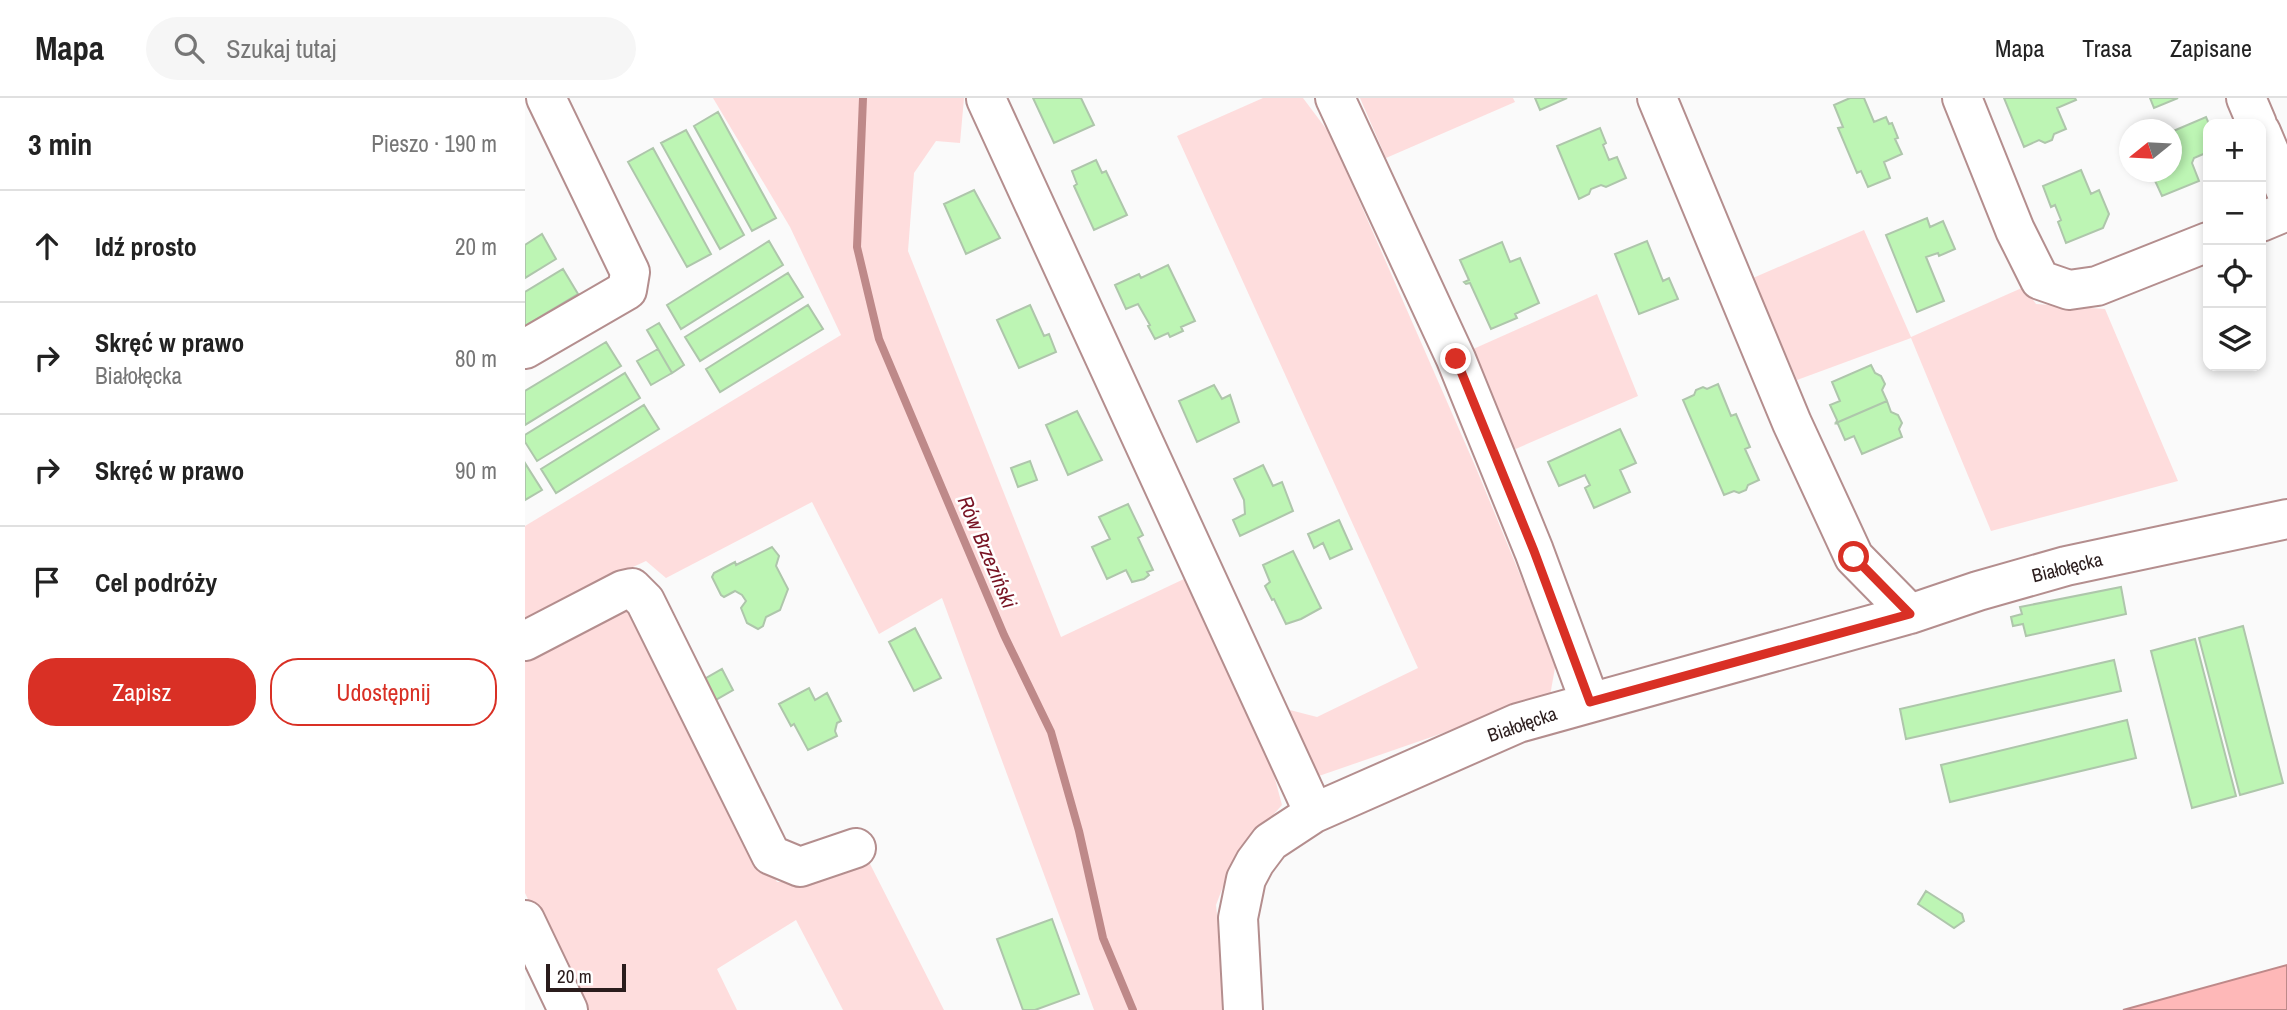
<!DOCTYPE html>
<html lang="pl">
<meta charset="utf-8">
<style>
:root{--surface:#fff;--page:#f6f6f6;--text:#222;--muted:#767676;--line:#e0e0e0;--accent:#d93025}
body{margin:0;font-family:"Archivo Narrow",sans-serif;background:var(--page);color:var(--text)}
.controls{position:absolute;right:21px;top:21px;display:grid;overflow:hidden;border-radius:14px;box-shadow:0 4px 10px #0003}
.controls button{width:63px;height:63px;display:grid;place-items:center;padding:0;border:0;border-bottom:2px solid var(--line);background:var(--surface);color:var(--text);font:35px sans-serif}
.compass{position:absolute;left:1594px;top:21px;width:63px;height:63px;border-radius:50%;background:var(--surface);box-shadow:0 4px 10px #0003;rotate:252deg}
.scale{position:absolute;left:21px;bottom:18px;width:80px;box-sizing:border-box;padding-left:7px;border:4px solid #2a1c1c;border-top:0;font-size:19px;line-height:24px;white-space:nowrap;color:#2a1c1c;-webkit-text-stroke:5px #fff;paint-order:stroke}
.stop{position:absolute;width:21px;height:21px;margin:-16px;border:5px solid #d93025;border-radius:50%;background:#fff}
.stop.end{background:#d93025;border-color:#fff;box-shadow:0 2px 7px #0008}
.list{margin:0;padding:0;list-style:none}
h2{display:flex;justify-content:space-between;align-items:center;height:91px;margin:0;padding:0 28px;font-size:30px}
h2 small{font-size:23px;font-weight:400;color:var(--muted)}
.list li{display:grid;grid-template-columns:46px 1fr auto;gap:21px;align-items:center;box-sizing:border-box;height:112px;padding:0 28px;border-top:2px solid var(--line)}
.list b{display:block;font-size:26px;white-space:nowrap}
.list p{margin:0;font-size:23px;white-space:nowrap;color:var(--muted)}
.list em{font-size:23px;font-style:normal;color:var(--muted)}
.actions{display:flex;gap:14px;padding:21px 28px}
.actions a{flex:1;padding:16px 0;border:2px solid var(--accent);border-radius:28px;text-align:center;font-size:24px;color:var(--accent)}
.actions .main{background:var(--accent);color:#fff}
.icon{flex:none;width:38px;height:38px;fill:none;stroke:currentColor;stroke-width:2;stroke-linecap:round;stroke-linejoin:round}
.map{position:relative;flex:none;width:1762px;height:912px;overflow:hidden}
header{display:flex;align-items:center;gap:42px;box-sizing:border-box;height:98px;padding:0 35px;background:var(--surface);border-bottom:2px solid var(--line)}
header strong{font-size:33px}
nav{display:flex;gap:38px;margin-inline-start:auto;font-size:24px}
.search{width:490px;height:63px;background:var(--page);display:flex;align-items:center;gap:18px;box-sizing:border-box;padding:0 24px;border-radius:38px;color:var(--muted);font-size:26px}
main{display:flex}
aside{flex:1;background:var(--surface)}
.map>svg:first-child{display:block}
.green{fill:#fedddd}
.water{fill:#feb8b8;stroke:#be8989;stroke-width:2}
.lines{fill:none;stroke-linecap:round;stroke-linejoin:round}
.stream{stroke:#be8989;stroke-width:8}
.building{fill:#bdf5b4;stroke:#aec6ab;stroke-width:2}
.minor-casing{stroke:#b48e8e;stroke-width:42}
.minor{stroke:#fff;stroke-width:38}
.route{stroke:#d93025;stroke-width:9}
.labels{text-anchor:middle;stroke-width:5;stroke-linejoin:round;paint-order:stroke}
.street-label{font-size:19px;fill:#2a1c1c;stroke:#fff}
.water-label{font-size:21px;font-style:italic;fill:#781424;stroke:#fff}
</style>
<header>
<strong>Mapa</strong>
<div class="search"><svg class="icon" aria-label="search" viewBox="0 0 24 24"><circle cx="10" cy="10" r="6"/><path d="M15 15l6 6"/></svg>Szukaj tutaj</div>
<nav><a>Mapa</a><a>Trasa</a><a>Zapisane</a></nav>
</header>
<main>
<aside>
<h2>3 min<small>Pieszo · 190 m</small></h2>
<ul class="list">
<li><svg class="icon" aria-label="ahead" viewBox="0 0 24 24"><path d="M12 20V5M6 11l6-6 6 6"/></svg><div><b>Idź prosto</b></div><em>20 m</em></li>
<li><svg class="icon" aria-label="right" viewBox="0 0 24 24"><path d="M7 20v-9h11M14 6l5 5-5 5"/></svg><div><b>Skręć w prawo</b><p>Białołęcka</p></div><em>80 m</em></li>
<li><svg class="icon" aria-label="right" viewBox="0 0 24 24"><path d="M7 20v-9h11M14 6l5 5-5 5"/></svg><div><b>Skręć w prawo</b></div><em>90 m</em></li>
<li><svg class="icon" aria-label="arrive" viewBox="0 0 24 24"><path d="M6 21V4h12l-3 4 3 4H6"/></svg><div><b>Cel podróży</b></div></li>
</ul>
<div class="actions"><a class="main">Zapisz</a><a>Udostępnij</a></div>
</aside>
<div class="map">
<svg width="1762" height="912" viewBox="0 0 1762 912">
<rect width="100%" height="100%" fill="#fafafa"/>
<!-- green -->
<path class="green" d="M188 0H439L435 45 411 43 389 75 383 153 536 539 659 481 746 666 757 707 708 762 691 807 702 912H569L417 500 354 536 287 404 141 480 121 463 82 481 0 528V428L316 237 265 129Z
M738 0H778L805 36 951 370 1031 564 1025 598 791 679 761 611 792 619 893 570 652 38Z
M835 0H988L990 4 861 60Z
M1339 132 1386 239 1499 189 1511 206 1580 211 1653 383 1466 433 1386 240 1272 282 1228 180Z
M1072 196 1113 298 986 353 946 252Z
M109 505 252 784H269L341 758 419 912H318L271 822 192 871 212 912H57L0 795V560Z"/>
<!-- water -->
<path class="water" d="M1762 867V912H1598Z"/>
<g class="lines">
<!-- stream -->
<path class="stream" d="M338 0 332 149 354 241 479 537 526 634 554 733 578 840 608 912"/>
</g>
<!-- building -->
<path class="building" d="M508 0H556L569 27 529 45Z
M1010 0H1042L1015 12Z
M1325 0H1339L1349 24 1361 19 1364 26 1367 25 1373 40 1370 41 1377 56 1359 64 1365 80 1343 89 1336 73 1332 75 1313 30 1318 29 1309 7Z
M1479 0H1550L1551 2 1532 10 1541 31 1529 36 1527 42 1520 45 1514 42 1499 49Z
M1625 0H1653L1629 10Z
M193 14 251 120 227 133 169 28Z
M1681 19 1684 26 1683 54 1669 60 1667 65 1674 83 1637 98 1626 74H1646V34Z
M1075 30 1081 45 1078 47 1084 62 1092 59 1101 80 1081 89 1076 87 1066 91 1064 96 1054 101 1032 48Z
M161 32 219 137 195 151 136 45Z
M128 50 186 156 162 169 103 64Z
M571 62 577 75 581 73 602 117 569 132 549 88 552 86 547 73Z
M1556 72 1566 96 1574 92 1584 116 1578 130 1541 145 1533 124 1536 122 1530 107 1526 109 1518 88Z
M449 92 475 140 441 156 419 106Z
M1402 120 1405 129 1418 123 1430 151 1414 158 1413 155 1401 159 1419 203 1392 214 1361 137Z
M17 136 31 161 0 180V147Z
M244 143 258 167 156 231 142 207Z
M1122 143 1138 183 1144 180 1153 201 1114 216 1090 156Z
M977 144 985 164 995 160 1014 205 990 216 992 220 966 231 945 185 941 186 939 184 944 182 935 162Z
M643 167 670 223 656 229 658 233 645 239 643 235 630 241 623 228 625 227 613 206 601 211 590 187 614 176 616 180Z
M38 171 53 196 0 228V194Z
M263 175 278 199 175 263 160 239Z
M283 207 298 231 195 294 181 271Z
M505 207 519 238 524 236 531 254 494 270 472 222Z
M134 225 159 267 147 275 122 232Z
M81 244 96 268 0 327V293Z
M133 251 147 275 126 287 112 263Z
M1346 267 1350 275 1356 278 1360 286 1357 292 1362 303 1311 325 1312 322 1305 307 1315 303 1307 284Z
M100 275 115 300 12 363 0 344V337Z
M1193 286 1206 318 1211 316 1225 349 1220 351 1234 382 1223 387 1221 392 1214 395 1209 393 1199 397 1158 302 1169 297 1171 292 1178 289 1182 291Z
M689 287 697 301 705 297 714 324 672 344 654 303Z
M1362 303 1366 314 1373 317 1377 325 1374 331 1377 339 1337 356 1329 338 1320 342 1313 326 1311 325Z
M119 307 134 331 31 395 16 371Z
M552 313 577 362 543 377 521 327Z
M1095 331 1111 365 1095 372 1105 394 1069 410 1060 390 1065 387 1060 377 1034 388 1023 364Z
M505 363 512 382 493 389 486 370Z
M0 365 17 392 0 402Z
M738 367 748 388 757 384 768 413 715 438 708 422 720 416 719 402 709 381Z
M603 406 618 437 613 440 628 472 622 474 624 477 619 481 607 484 601 472 582 481 567 449 585 441 574 419Z
M814 422 827 451 805 461 798 445 789 450 783 436Z
M247 449 254 458 251 468 263 491 255 512 241 519 238 528 233 531 222 525 216 510 221 503 217 497 210 493 199 499 196 497 187 479 189 475 210 464 211 467Z
M768 453 796 510 776 521 761 526 749 501 747 502 740 488 745 484 738 467Z
M1596 489 1601 516 1501 538 1498 526 1488 528 1486 519 1497 516 1495 509Z
M1718 528 1758 685 1715 697 1674 540Z
M390 530 416 580 389 593 364 544Z
M1670 541 1711 698 1667 710 1626 553Z
M1589 562 1596 593 1381 641 1375 611Z
M197 571 208 592 187 604 176 583Z
M284 590 290 602 302 595 316 623 312 625 310 633 312 638 283 652 269 626 266 628 254 606Z
M1602 622 1611 660 1425 704 1416 667Z
M1401 793 1437 816 1439 823 1429 830 1393 806Z
M527 821 554 896 510 912H498L472 841Z"/>
<g class="lines">
<defs>
<path id="minor" d="M810 0 931 261 1009 453 1065 604
M1132 0 1267 325 1329 459 1385 516
M1437 0 1490 132 1515 182 1544 192 1572 188 1683 144
M1721 0 1732 26
M461 1 789 715
M1736 34 1762 96
M1736 124 1762 113
M0 251 102 192 105 174 21 0
M0 543 98 492 107 490 120 503 246 757 275 769 331 750
M0 822 43 912
M718 912 713 820 721 781 730 764 745 744 789 715 993 625 1385 516 1453 493 1541 468 1762 421"/>
</defs>
<!-- minor casing -->
<use href="#minor" class="minor-casing"/>
<!-- minor -->
<use href="#minor" class="minor"/>
</g>
<g class="lines">
<!-- route -->
<path class="route" d="M931 261 1009 453 1065 604 1385 516 1329 459"/>
</g>
<g class="labels">
<!-- street labels -->
<g class="street-label">
<text transform="translate(1542 469) rotate(-14)" y="7">Białołęcka</text>
<text transform="translate(997 626) rotate(-19)" y="7">Białołęcka</text>
</g>
<!-- water labels -->
<g class="water-label">
<text transform="translate(462 454) rotate(67)" y="7">Rów Brzeziński</text>
</g>
</g>
</svg>
<div class="controls">
<button>+</button>
<button>−</button>
<button><svg class="icon" aria-label="locate" viewBox="0 0 24 24"><circle cx="12" cy="12" r="6"/><path d="M12 2v4M12 18v4M2 12h4M18 12h4"/></svg></button>
<button><svg class="icon" aria-label="layers" viewBox="0 0 24 24"><path d="M12 4l9 5-9 5-9-5zM3 14l9 5 9-5"/></svg></button>
</div>
<svg class="compass" viewBox="-18 -18 36 36"><path d="M0-13l5 13h-10z" fill="#e53935"/><path d="M0 13l5-13h-10z" fill="#767676"/></svg>
<div class="scale">20 m</div>
<div class="stop" style="left:1329px;top:459px"></div>
<div class="stop end" style="left:931px;top:261px"></div>
</div>
</main>
